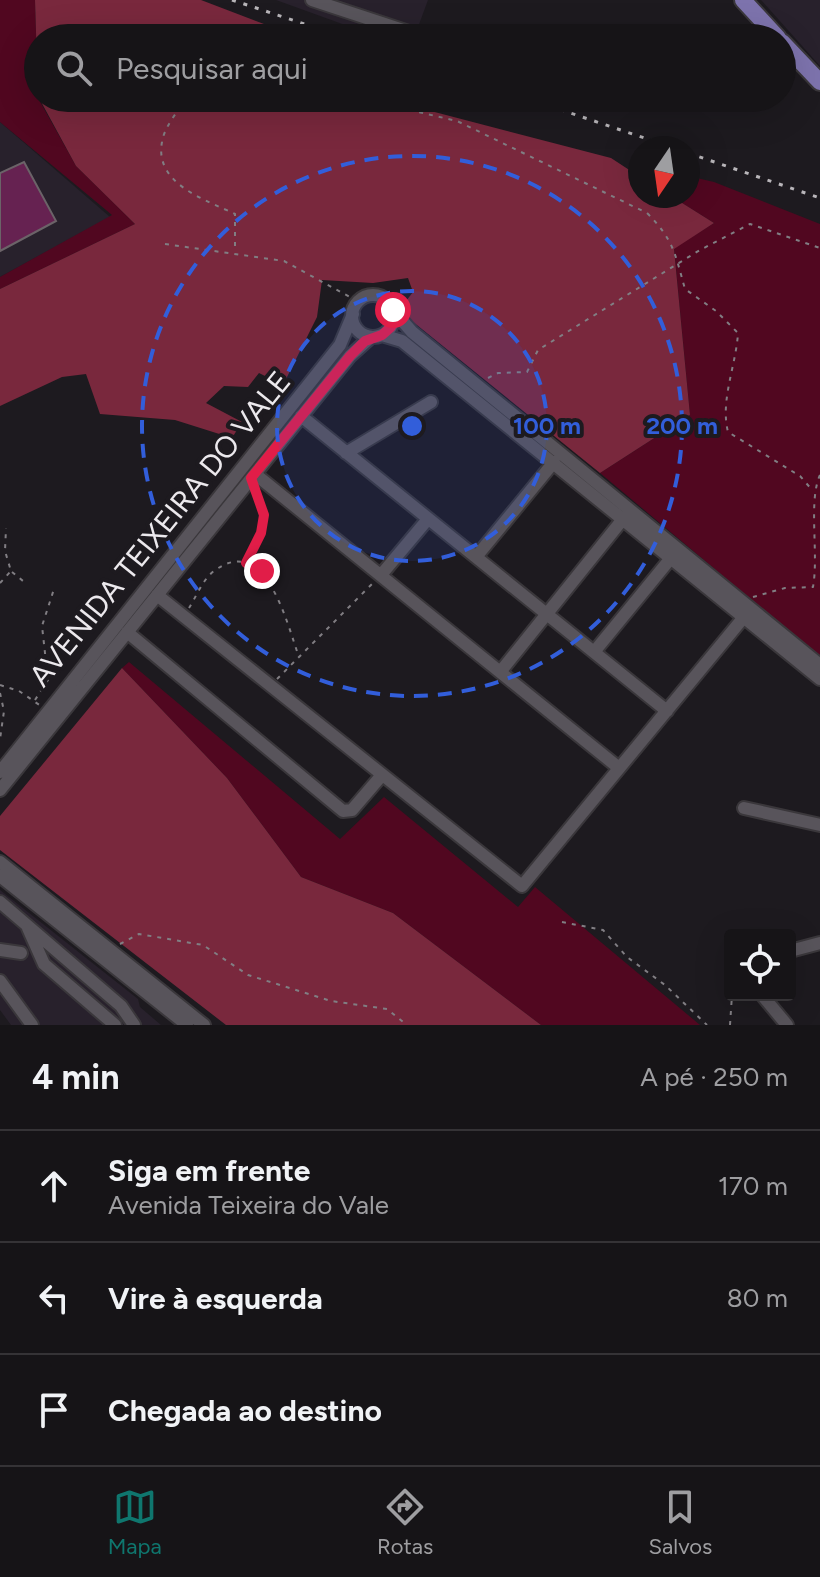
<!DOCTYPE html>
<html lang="pt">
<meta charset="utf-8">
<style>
:root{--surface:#161417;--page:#232124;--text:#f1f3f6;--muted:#9e9ea1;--line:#353336;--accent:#0f766e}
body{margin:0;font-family:Figtree,sans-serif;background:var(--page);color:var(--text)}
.controls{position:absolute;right:24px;bottom:24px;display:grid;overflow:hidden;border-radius:8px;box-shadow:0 8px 32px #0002}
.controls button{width:72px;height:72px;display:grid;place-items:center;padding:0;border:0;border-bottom:2px solid var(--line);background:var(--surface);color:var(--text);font:40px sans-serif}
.compass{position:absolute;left:628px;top:136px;width:72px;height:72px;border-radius:50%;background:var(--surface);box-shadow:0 8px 32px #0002;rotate:193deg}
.stop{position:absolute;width:24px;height:24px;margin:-18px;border:6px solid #e11d48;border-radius:50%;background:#fff}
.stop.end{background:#e11d48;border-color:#fff;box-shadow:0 2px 8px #0008}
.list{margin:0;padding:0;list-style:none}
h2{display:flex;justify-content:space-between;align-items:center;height:104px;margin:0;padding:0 32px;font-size:34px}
h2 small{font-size:26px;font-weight:400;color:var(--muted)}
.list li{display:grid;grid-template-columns:52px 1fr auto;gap:24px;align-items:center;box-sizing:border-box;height:112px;padding:0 32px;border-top:2px solid var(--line)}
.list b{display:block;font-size:30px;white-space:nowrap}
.list p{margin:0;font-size:26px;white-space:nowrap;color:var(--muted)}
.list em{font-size:26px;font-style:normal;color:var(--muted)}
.icon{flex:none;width:44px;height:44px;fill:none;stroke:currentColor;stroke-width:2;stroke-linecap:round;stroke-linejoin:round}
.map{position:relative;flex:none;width:820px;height:1025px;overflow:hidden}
.search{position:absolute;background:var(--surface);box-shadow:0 8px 32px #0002;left:24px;right:24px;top:24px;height:88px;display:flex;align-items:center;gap:20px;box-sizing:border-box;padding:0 28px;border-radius:44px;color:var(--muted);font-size:30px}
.sheet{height:440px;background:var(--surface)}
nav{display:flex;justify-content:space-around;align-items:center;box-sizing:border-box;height:112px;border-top:2px solid var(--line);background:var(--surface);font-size:22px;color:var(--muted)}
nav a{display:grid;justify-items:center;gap:4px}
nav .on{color:var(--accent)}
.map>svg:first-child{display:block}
.built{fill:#28212c}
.green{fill:#510720}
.forest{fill:#79283d}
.building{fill:#662251;stroke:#6b6368;stroke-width:2}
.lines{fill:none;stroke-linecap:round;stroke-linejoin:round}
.minor-casing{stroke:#3a373b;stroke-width:16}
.major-casing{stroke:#3a373b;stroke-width:20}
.path{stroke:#817e83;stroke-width:2;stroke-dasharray:4 6;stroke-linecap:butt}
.minor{stroke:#58545b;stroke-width:12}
.major{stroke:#7d73ad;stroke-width:16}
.rail{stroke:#b9b6ba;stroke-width:3;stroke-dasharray:4 8;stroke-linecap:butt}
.route{stroke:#e11d48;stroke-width:10}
.ring{fill:none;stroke:#325eda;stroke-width:4;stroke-dasharray:14 10}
.labels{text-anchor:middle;stroke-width:8;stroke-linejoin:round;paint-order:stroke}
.street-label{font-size:30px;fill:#ece9ed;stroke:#1d1a1f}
.centre{fill:#325eda;stroke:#1d1a1f;stroke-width:4}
.ring-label{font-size:24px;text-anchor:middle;font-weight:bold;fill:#325eda;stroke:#1d1a1f;stroke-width:8;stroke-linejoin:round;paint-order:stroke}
</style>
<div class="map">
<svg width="820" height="1025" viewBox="0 0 820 1025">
<rect width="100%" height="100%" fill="#1d1a1f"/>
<!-- built -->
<path class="built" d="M276 0H428L414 38H381Z
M761 0H820V66Z
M0 122 110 217 0 277Z
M0 890 138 999 140 1007 161 1025H11L0 1010Z"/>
<!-- green -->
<path class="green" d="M0 0H35L38 98 76 166 135 224 0 289V277L112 215 0 122Z
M688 176 714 182 820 224V657L600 473 690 415 674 248 714 223 671 196H688Z
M129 662 340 839 384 797 518 907 535 887 700 1025H541L393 913 301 877 227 778 122 668Z"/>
<!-- forest -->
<path class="forest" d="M35 0H201L301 38H38V97Z
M39 98H395L404 104 611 158 640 177V196H671L714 223 674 249 690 415 600 473 407 317 403 305 413 292 408 278 373 283 322 280 317 317 283 385 259 373 248 387 224 386 206 403 242 422 232 438 175 420 100 414 86 374 62 377 0 406V289L135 224 76 166Z
M122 668 227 778 301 877 393 913 541 1025H226L0 850V816Z"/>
<!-- building -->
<path class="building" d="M24 162 56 221 0 251V173Z"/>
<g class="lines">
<defs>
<path id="minor" d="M312 0 409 32
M352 316a21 21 0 1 1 42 0a21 21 0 1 1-42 0Z
M393 310 412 332 820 665
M382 335 402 341 820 679
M301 416 667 711
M346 453 431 402
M255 474 619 768
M476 557 554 462
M381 575 428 519
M157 595 522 886 744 617
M127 632 343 811 352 810 382 775
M594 652 671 558
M501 671 623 519
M0 772 340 345 353 314
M0 790 350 356 371 337
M744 808 820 825
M0 862 204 1025
M0 876 187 1025
M0 902 121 1006 134 1025
M28 928 44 964 115 1025
M0 950 21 953
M790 951 820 943
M0 981 32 1025
M762 995 787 1025"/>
<path id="major" d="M743 0 778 38
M782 42 820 82"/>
</defs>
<!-- minor casing -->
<use href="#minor" class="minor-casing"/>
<!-- major casing -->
<use href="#major" class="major-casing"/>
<!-- path -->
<path class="path" d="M186 98C179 110 164 127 162 142 154 184 206 200 235 214V252
M393 98 414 111 457 121 647 213C674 240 675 254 685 289L716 311 738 333C736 366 720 400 728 432L800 476 813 491
M165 244 284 261 359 302
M488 378 498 373 527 372 538 350 700 250 750 224 820 248
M247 562 264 523 255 490
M12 572 23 581
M0 583 11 571 5 551 6 528
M753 597 785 588 813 587C819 554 808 501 820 475
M189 608C196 597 203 579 214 571 266 532 287 624 299 657
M277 679 372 584
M0 685 19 691 41 706
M0 693 4 711 0 739
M35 700 48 680 42 626 54 589
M562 922 603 930 627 957 665 985 707 1025
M120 944 139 934 203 945 248 975 331 1001 387 1009 407 1025
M730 1025 732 995"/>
<!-- minor -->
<use href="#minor" class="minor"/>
<!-- major -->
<use href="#major" class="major"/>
<!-- rail -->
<path class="rail" d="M232 0 347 38
M526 98 674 148
M688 153 820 198"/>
</g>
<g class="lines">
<!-- route -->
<path class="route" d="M262 571 246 563 261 533 264 515 251 478 350 356 365 341 382 335 391 327 393 310"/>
</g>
<!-- distance rings -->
<circle cx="412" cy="426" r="135" fill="#325eda" fill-opacity=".12"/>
<g class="ring">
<circle cx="412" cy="426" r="135"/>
<circle cx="412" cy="426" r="270"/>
</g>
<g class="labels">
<!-- street labels -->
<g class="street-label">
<text transform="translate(160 529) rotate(-51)" y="10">AVENIDA TEIXEIRA DO VALE</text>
</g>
</g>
<circle cx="412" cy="426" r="12" class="centre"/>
<g class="ring-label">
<text x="547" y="434">100 m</text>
<text x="682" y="434">200 m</text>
</g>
</svg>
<div class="controls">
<button><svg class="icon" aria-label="locate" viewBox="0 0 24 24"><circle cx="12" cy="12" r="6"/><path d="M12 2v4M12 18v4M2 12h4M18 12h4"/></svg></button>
</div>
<svg class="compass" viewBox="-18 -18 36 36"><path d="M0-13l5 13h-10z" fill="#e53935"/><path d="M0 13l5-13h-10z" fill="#9e9ea1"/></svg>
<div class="stop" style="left:393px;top:310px"></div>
<div class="stop end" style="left:262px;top:571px"></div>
<div class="search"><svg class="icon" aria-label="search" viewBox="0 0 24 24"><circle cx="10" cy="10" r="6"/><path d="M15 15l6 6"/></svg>Pesquisar aqui</div>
</div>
<section class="sheet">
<h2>4 min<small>A pé · 250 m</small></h2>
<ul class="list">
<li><svg class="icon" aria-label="ahead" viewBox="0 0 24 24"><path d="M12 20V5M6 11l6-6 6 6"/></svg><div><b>Siga em frente</b><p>Avenida Teixeira do Vale</p></div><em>170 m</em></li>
<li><svg class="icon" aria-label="left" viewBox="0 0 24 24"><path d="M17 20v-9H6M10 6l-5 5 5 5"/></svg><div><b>Vire à esquerda</b></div><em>80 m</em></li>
<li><svg class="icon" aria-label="arrive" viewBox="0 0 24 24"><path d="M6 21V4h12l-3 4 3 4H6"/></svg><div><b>Chegada ao destino</b></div></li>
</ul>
</section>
<nav>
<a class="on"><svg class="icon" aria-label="map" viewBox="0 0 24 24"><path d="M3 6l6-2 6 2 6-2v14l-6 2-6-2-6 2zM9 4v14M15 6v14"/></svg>Mapa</a>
<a><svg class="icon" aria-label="directions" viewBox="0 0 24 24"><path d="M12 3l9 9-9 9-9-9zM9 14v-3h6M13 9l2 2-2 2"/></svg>Rotas</a>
<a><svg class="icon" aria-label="saved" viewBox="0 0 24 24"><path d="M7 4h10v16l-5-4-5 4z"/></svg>Salvos</a>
</nav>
